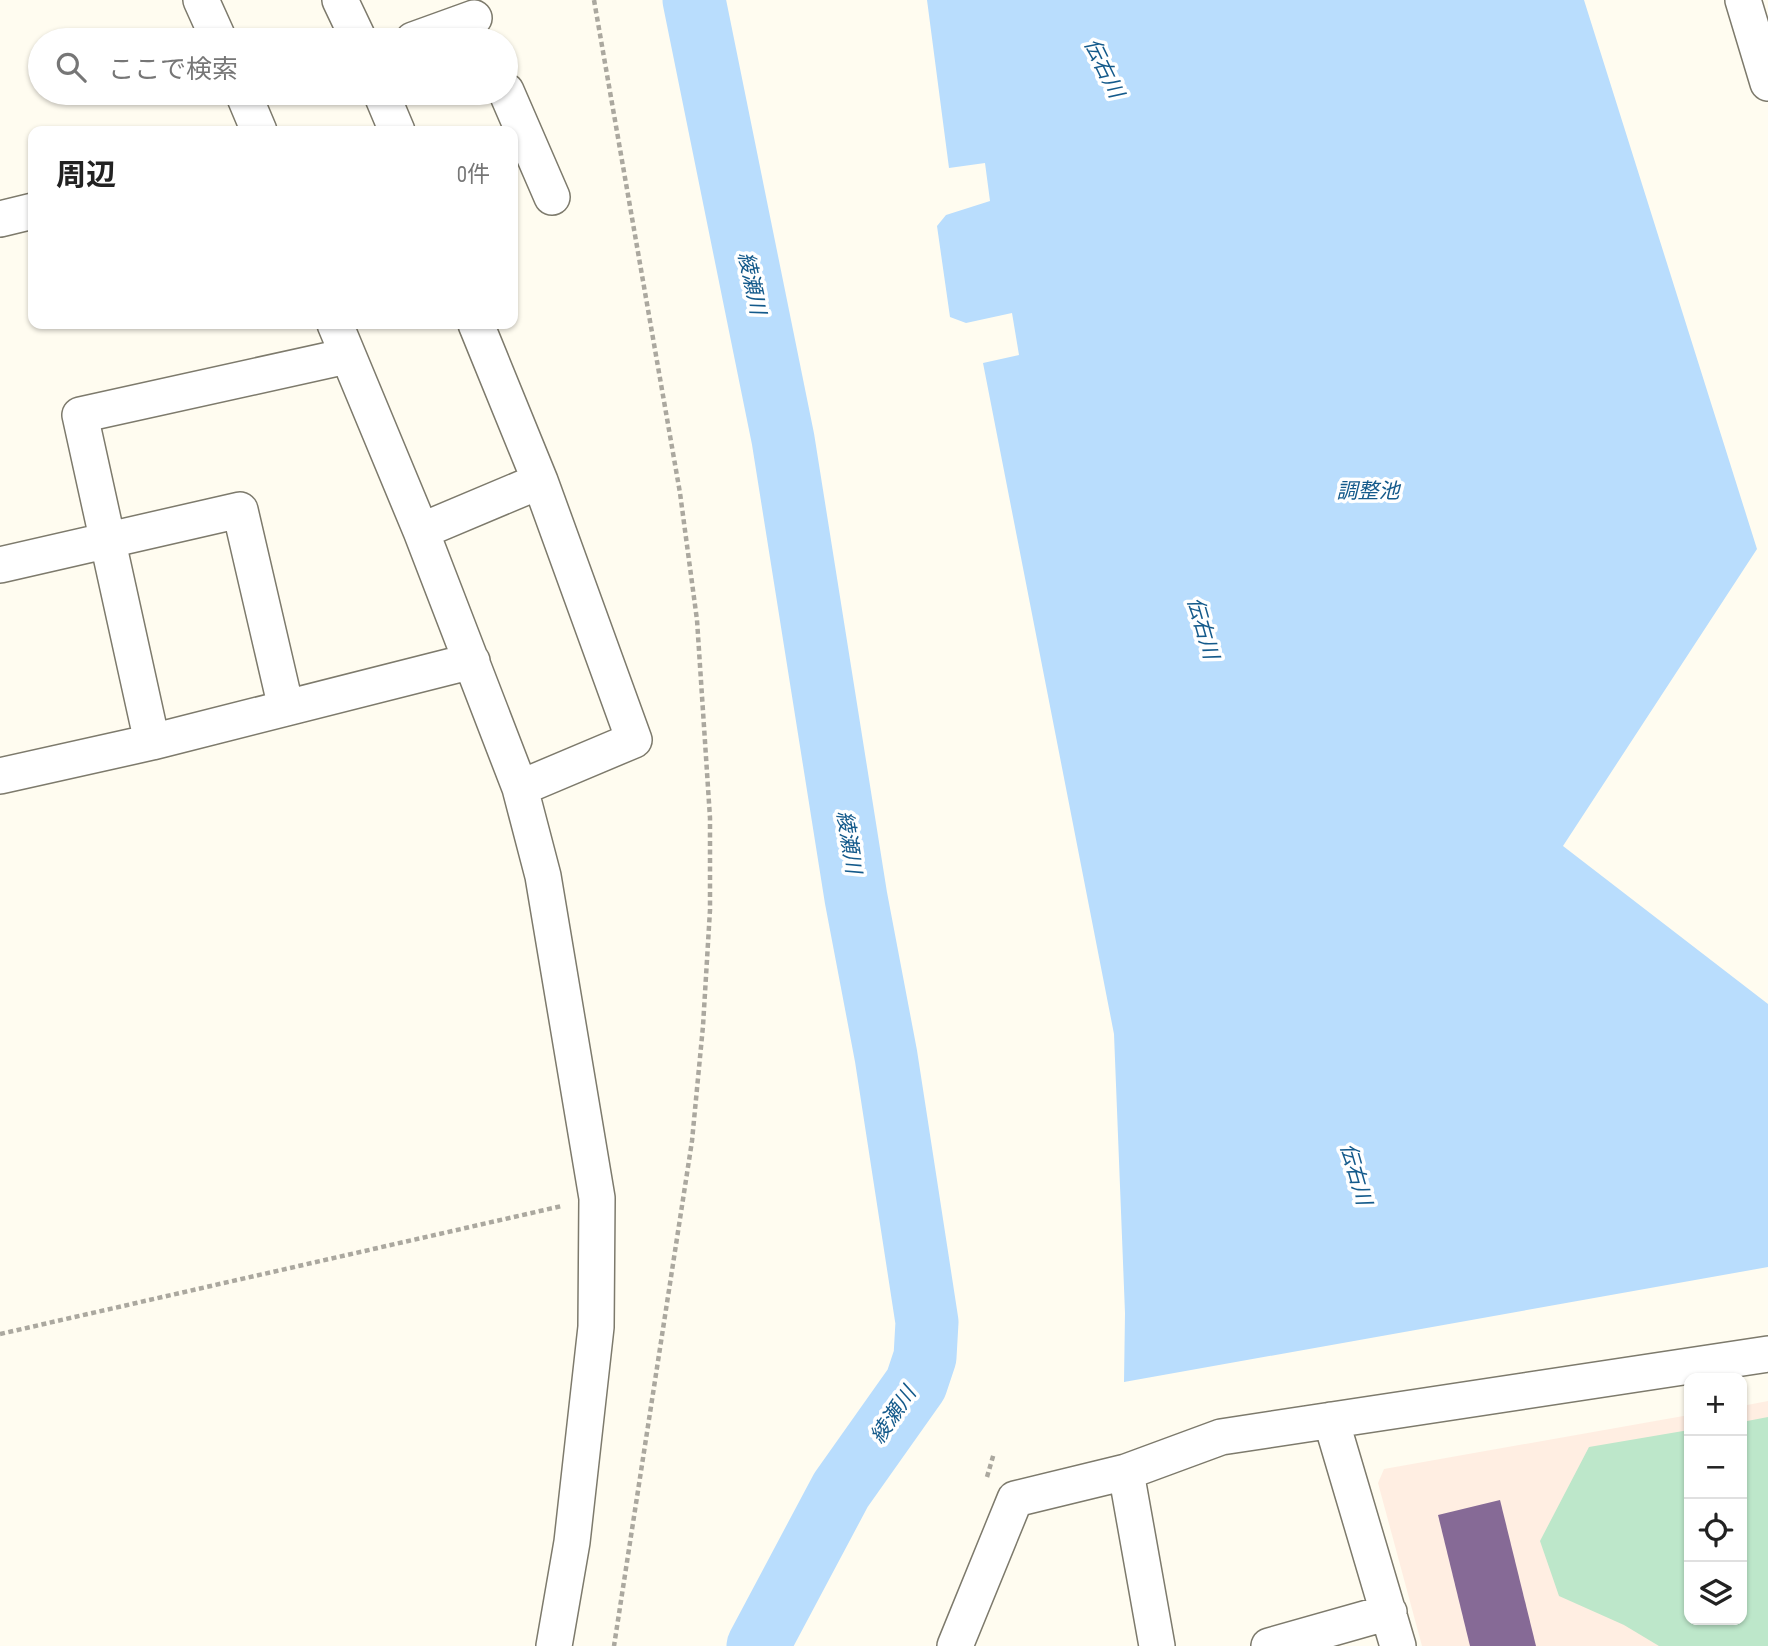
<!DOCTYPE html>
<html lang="ja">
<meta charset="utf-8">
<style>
:root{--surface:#fff;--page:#f6f6f6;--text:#222;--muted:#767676;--line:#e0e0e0}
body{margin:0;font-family:"Sofia Sans Condensed","Noto Sans JP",sans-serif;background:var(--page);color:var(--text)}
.controls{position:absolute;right:21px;bottom:21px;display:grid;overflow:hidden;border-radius:14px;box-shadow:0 2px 5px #0004}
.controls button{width:63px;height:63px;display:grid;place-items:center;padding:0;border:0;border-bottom:2px solid var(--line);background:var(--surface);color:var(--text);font:35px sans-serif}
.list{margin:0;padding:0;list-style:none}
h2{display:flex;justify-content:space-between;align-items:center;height:91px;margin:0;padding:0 28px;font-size:30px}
h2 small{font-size:23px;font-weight:400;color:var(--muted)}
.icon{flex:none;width:38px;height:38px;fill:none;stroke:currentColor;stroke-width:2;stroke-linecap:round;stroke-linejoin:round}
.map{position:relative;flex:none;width:1768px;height:1646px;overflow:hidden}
.search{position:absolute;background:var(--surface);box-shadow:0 2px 5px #0004;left:28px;top:28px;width:490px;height:77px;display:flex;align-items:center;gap:18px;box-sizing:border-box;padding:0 24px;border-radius:38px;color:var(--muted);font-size:26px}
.panel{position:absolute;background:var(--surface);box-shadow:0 2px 5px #0004;left:28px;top:126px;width:490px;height:203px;border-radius:14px}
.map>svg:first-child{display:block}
.education{fill:#ffeee2}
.green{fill:#bde7ca}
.water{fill:#b9ddfd}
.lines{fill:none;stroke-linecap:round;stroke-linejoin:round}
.river{stroke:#b9ddfd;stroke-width:63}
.building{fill:#866a96}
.minor-casing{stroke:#7d7a6c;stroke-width:38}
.path{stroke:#aba89f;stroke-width:4.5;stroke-dasharray:5 3.5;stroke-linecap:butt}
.minor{stroke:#fff;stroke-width:35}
.labels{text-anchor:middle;stroke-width:7;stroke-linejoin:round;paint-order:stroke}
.water-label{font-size:21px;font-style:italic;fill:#145a8b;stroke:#fff}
</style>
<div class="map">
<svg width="1768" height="1646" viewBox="0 0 1768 1646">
<rect width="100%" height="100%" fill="#fffcf0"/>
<!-- education -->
<path class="education" d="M1768 1401V1646H1422L1378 1483 1384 1469 1689 1415V1620H1742V1406Z"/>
<!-- green -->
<path class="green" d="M1768 1417V1646H1659L1624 1625 1559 1596 1540 1541 1589 1447 1689 1430V1620H1742V1422Z"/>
<!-- water -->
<path class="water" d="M927 0H1584L1757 549 1563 846 1768 1004V1267L1124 1382 1125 1313 1114 1034 983 363 1019 355 1012 313 966 323 950 317 937 226 946 215 990 201 985 163 949 168Z"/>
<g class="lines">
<!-- river -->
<path class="river" d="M694 0 783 439 856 898 886 1056 927 1322 925 1357 916 1384 841 1490 758 1646"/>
</g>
<!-- building -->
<path class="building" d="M1500 1500 1536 1646H1470L1438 1515Z"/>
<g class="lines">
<defs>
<path id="minor" d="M201 0 219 40
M340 0 359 40
M1743 0 1768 83
M413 40 474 18
M506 91 552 197
M243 93 259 131
M381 93 397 131
M0 219 33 211
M335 324 421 531 520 788 543 876 597 1198 596 1327 572 1542 554 1646
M476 324 540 481 634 740 520 788
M347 356 80 415 152 742 472 661
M421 531 540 481
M0 565 240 510 286 708
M0 776 152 742
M1331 1420 1398 1646
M955 1646 1015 1499 1126 1472
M1157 1646 1126 1472 1221 1437 1768 1354
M1269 1646 1389 1612"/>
</defs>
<!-- minor casing -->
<use href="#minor" class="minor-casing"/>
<!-- path -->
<path class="path" d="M594 0 680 493 697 620 710 818V910L703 1026 692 1141 614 1646
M0 1334 562 1206
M987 1477 994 1453"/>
<!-- minor -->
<use href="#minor" class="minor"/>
</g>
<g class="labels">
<!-- water labels -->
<g class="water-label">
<text transform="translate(1104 68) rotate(64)" y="7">伝右川</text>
<text transform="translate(752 283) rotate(78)" y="7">綾瀬川</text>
<text x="1368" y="498">調整池</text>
<text transform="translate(1203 628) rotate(74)" y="7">伝右川</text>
<text transform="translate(849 842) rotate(81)" y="7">綾瀬川</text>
<text transform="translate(1356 1174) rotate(74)" y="7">伝右川</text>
<text transform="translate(893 1415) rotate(-56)" y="7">綾瀬川</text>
</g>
</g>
</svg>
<div class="controls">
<button>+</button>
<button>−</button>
<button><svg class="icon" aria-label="locate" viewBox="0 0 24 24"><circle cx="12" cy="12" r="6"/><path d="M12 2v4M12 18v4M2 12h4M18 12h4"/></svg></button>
<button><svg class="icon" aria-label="layers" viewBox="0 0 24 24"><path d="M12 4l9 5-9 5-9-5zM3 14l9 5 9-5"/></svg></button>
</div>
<div class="search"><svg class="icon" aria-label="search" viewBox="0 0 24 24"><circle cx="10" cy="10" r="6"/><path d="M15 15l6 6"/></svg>ここで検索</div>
<section class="panel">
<h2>周辺<small>0件</small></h2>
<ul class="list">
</ul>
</section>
</div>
